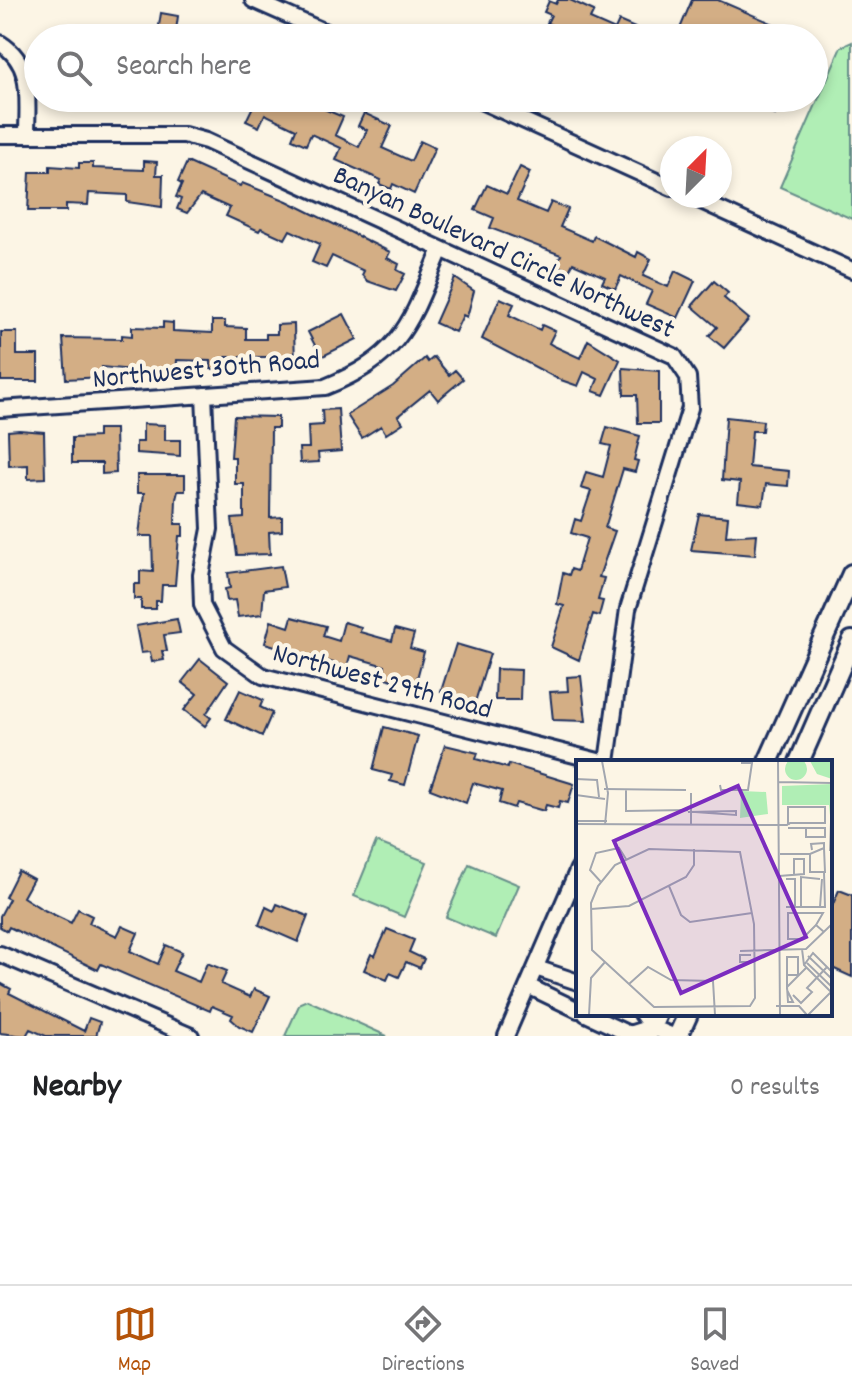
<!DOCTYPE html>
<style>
:root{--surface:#fff;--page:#f2f2f2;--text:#202124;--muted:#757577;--line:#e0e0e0;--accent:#b45309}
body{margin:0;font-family:Dekko,sans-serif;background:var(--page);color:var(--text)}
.compass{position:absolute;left:660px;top:136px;width:72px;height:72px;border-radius:50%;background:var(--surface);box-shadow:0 4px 12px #0003;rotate:24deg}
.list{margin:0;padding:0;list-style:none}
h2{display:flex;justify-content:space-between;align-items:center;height:104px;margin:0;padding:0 32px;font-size:34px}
h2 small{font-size:26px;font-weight:400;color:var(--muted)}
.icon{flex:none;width:44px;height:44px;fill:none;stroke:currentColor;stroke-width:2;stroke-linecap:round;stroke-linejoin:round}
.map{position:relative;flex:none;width:852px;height:1036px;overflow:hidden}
.search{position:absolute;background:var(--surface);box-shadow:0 4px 12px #0003;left:24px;right:24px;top:24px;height:88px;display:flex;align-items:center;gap:20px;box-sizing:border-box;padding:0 28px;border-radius:44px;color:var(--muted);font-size:30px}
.sheet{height:248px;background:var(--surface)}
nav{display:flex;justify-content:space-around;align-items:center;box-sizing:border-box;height:112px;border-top:2px solid var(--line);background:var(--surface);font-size:22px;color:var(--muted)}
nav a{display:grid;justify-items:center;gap:4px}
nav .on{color:var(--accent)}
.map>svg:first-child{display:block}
.green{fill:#b0eeb5;stroke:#668e8a;stroke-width:2}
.building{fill:#d3ae85;stroke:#1b2f5e;stroke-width:2}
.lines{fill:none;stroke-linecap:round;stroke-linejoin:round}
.minor-casing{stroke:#1b2f5e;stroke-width:20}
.major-casing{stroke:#1b2f5e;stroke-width:24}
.minor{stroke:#fcf5e5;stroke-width:14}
.major{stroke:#fcf5e5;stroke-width:18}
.labels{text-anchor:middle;stroke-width:8;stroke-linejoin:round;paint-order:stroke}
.street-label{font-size:28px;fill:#1b2f5e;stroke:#fcf5e5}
.inset-road{fill:none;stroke:#a2a6af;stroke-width:2}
.view{fill:#7b2cbf;fill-opacity:0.15;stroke:#7b2cbf;stroke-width:4}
.inset-edge{fill:none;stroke:#1b2f5e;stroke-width:4}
</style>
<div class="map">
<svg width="852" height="1036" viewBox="0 0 852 1036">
<rect width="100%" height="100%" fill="#fcf5e5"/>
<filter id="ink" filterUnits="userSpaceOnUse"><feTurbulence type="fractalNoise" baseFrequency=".0125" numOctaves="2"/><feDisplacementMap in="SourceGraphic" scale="16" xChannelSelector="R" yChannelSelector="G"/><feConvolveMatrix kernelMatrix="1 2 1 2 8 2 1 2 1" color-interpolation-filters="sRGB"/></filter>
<g filter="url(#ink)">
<!-- green -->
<path class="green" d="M852 42V219L780 187 841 47Z
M376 842 427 862 404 917 354 896Z
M469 864 519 885 496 938 446 917Z
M307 1000 387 1036H285L300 1003Z"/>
<!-- building -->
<path class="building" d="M558 0H570L594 11 590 19 615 30 619 21 658 38H605L586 30 581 38 547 23 551 15 544 12 549 1 556 4Z
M692 0H718L806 38H676Z
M161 13 178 16 175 38H157Z
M61 98H116L115 110 60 109Z
M257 98H298L343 117 335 135 359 147 367 130 358 126 364 113 392 126 382 148 411 161 420 141 435 148 414 194 393 184 391 189 379 184 381 180 336 160 341 148 311 134 306 145 292 139 296 129 265 114 259 127 246 121Z
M736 98H782L775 115Z
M144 161 157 162 156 175H163L162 207 127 202V195L89 193 88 205 66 204V211H28L30 172H50V166L79 168V163H93V168L144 170Z
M187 162 240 186 242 183 287 201 390 252 387 258 399 264 397 270 405 274 396 291 367 281 362 275 364 271 332 256 326 268 312 262 320 244 290 230 285 239 261 228 259 231 226 216 230 208 201 195 187 213 177 209 181 199 176 197 182 184 178 182Z
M520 167 530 172 517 201 546 213 551 202 568 209 560 227 592 241 594 236 636 257 638 252 651 259 643 276 668 287 675 271 695 281 678 318 646 304 652 291 621 276 615 289 602 283 605 277 573 263 569 271 556 265 561 255 490 228 494 218 475 210 487 185 507 194Z
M455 278 474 291 467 317 463 315 455 332 435 323Z
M714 281 728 293 724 298 749 319 724 348 709 336 717 327 692 306Z
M500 298 514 304 509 315 540 330 542 325 555 331 549 343 554 346 580 358 588 340 620 360 604 395 593 391 598 379 584 372 578 386 558 379 482 339Z
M344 314 357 339 321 357 308 332Z
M212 321H225V327L246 328V339H266V334H277V325L294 324 295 367H284L283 357H226V369H211V361L177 360 176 374 102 367 103 377 66 379 63 338 122 339V335L132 336V327L163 328V322L173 323V331L212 333Z
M1 332H17V355H38V381H1Z
M434 357 449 375 455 370 463 379 438 400 430 390 398 416 403 423 386 434 381 426 362 438 347 415 393 386 425 358 428 362Z
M623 368 659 371V423H638L637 395H624Z
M338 409 341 451 318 453 319 462 300 463 299 448H309L308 426 323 425 322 410Z
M234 416 278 417V428H271L270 518 282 517V531L269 532 270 554 237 555 232 519 244 518V484H235V457H231Z
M726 417 763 421 762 431H752L749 467 789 471 788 486 766 484 763 505 738 502 740 482 722 480Z
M143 424 165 425V440H180V456L136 453V442H143Z
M607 427 640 436 634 460 638 461 635 472 623 469 605 528 615 531 599 577 604 578 598 600 603 601 599 616 593 614 579 660 551 647 564 606 557 604 563 573 569 575 571 569 577 571 587 538 571 533 575 519 581 521 591 491 581 488 586 472 603 477 611 446 602 444Z
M98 429H115L116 473 102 474V463H72V438L98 437Z
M19 430 44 432 45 478 28 479V465L9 466 8 431Z
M137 475H185V491H178L176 499 175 524H183V536H179L175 585H162L161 601H156V609H141V599H134V584H140V571L153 572 152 536H139L144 493H137Z
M699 514 728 517 726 536 757 534 755 555 691 550Z
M281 566 285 587 264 590 262 614 238 617 235 600 227 601 225 589 230 588 228 573Z
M292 617 326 626 323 636 339 641 344 622 361 627 360 632 392 641 395 629 414 634 410 648 424 652 415 686 382 677 385 666 350 656 347 667 265 643 271 621 289 627Z
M177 619 180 633 164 635 167 651H162L164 660 152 662 150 652 141 653 136 626Z
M456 644 490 654 475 702 441 691Z
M200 659 228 681 206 714 211 718 205 726 184 710 197 694 182 682Z
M496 669 521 670 520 700H495Z
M581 676 586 721 553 720 550 692 568 691 567 677Z
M240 690 263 700 260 707 272 713 262 736 226 719Z
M384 727 418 736 405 785 390 781 392 775 373 770Z
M445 745 478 753 476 759 508 768 509 764 574 784 568 803 560 801 558 808 546 805 544 811 516 803 514 808 499 803 502 791 473 783 466 803 430 789Z
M18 871 33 879 23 897 42 909 71 923 78 909 92 916 89 923 117 936 122 926 138 933 130 951 158 964 166 945 182 952 173 971 199 982 207 963 227 971 221 984 250 997 254 989 270 996 253 1032 239 1026 231 1019 233 1015 212 1006 210 1011 101 964 98 970 9 927 7 931 0 927V916L9 899 5 897Z
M839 890 852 895V977L830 967V911Z
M277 904 308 916 298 942 259 925 266 907 274 911Z
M387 929 414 940 409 952 424 959 420 968 406 962 399 977 390 973 387 980 364 970 371 954 375 956Z
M0 983 11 989 9 993 84 1031 89 1018 100 1022 96 1036H46L30 1029 26 1036 0 1033Z"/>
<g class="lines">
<defs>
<path id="minor" d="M253 0 339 38
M0 43C34 64 27 100 27 135
M474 98 672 188
M0 135H184L206 141 674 356 688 377 690 408 628 609 607 762
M690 196 852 270
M204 395 210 529 201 575 202 605 224 648 263 676 602 762
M0 409 325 387C404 355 410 323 441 249
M0 954 191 1036
M536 968 578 982
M528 986 578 1010
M586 1014 629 1034 651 1027
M642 1014 651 1027 673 1036
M506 1036 578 869"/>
<path id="major" d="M768 762 852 574
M799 762 852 641
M647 1036 657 1014
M678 1036 688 1014"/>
</defs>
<!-- minor casing -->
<use href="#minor" class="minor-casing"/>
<!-- major casing -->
<use href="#major" class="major-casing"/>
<!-- minor -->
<use href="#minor" class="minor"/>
<!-- major -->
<use href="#major" class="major"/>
</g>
</g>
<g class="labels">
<!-- street labels -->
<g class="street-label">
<text transform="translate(505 250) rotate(25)" y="10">Banyan Boulevard Circle Northwest</text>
<text transform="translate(206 367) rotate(-5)" y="10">Northwest 30th Road</text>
<text transform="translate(383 679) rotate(15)" y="10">Northwest 29th Road</text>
</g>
</g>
<!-- overview -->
<g transform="translate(576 760)">
<rect width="256" height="256" fill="#fcf5e5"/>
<path d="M209 9a11 11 0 1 1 22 0a11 11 0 1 1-22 0ZM234 1H256V19L241 14ZM256 24V76L253 45H206V26ZM190 32 192 54 164 58 165 31Z" fill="#b0eeb5"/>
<path class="inset-road" d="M26 1 32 33 29 65M202 1 204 255M0 19 21 20 23 37M203 22 256 23M144 25 145 30H172L176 3H165M28 29 110 30M50 29V51L112 50M0 35 29 39M112 52 160 51V55L119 52M0 61H31M0 64 202 65M115 64V33M203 65H211L212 64H213L214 63H249V47H212V64M212 68H249V77H230V68M73 89 164 92 178 164 179 238 174 246 78 247 16 190 15 143 22 126 39 105ZM254 91 256 32M204 94H234L248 88V83L235 84 236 90M234 94V112H249L248 88M203 116 228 114V99H218V115M210 119H219V147M25 122 14 110 20 93 43 88 50 99M93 126 105 155 114 162 176 153M210 147H249L248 112M225 147V117L244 119M244 147 246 119M15 149 53 146 110 117 118 105V89M240 165 226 179H212V153H247L240 165 248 172M226 189 228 205 256 233M164 191 230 189 256 164M175 195H164V202H179M232 196 256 219M231 203 256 227M228 205 237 193 256 212M211 215V197H222V215M223 215H211V227L230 208M53 224 72 207 95 220 137 221 139 255M211 227 212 242H217L211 230M217 235 225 243 236 232 231 228 251 207M200 246H223L231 255M13 255 15 218 29 202M232 255 255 232"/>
<path class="view" d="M162 26 230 177 105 233 38 81Z"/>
<rect width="256" height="256" class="inset-edge"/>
</g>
</svg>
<svg class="compass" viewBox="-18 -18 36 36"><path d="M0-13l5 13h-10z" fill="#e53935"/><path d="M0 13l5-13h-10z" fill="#757577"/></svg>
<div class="search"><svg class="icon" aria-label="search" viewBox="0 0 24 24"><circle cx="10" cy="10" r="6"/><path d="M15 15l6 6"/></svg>Search here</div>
</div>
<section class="sheet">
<h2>Nearby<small>0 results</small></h2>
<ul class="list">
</ul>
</section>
<nav>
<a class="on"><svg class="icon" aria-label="map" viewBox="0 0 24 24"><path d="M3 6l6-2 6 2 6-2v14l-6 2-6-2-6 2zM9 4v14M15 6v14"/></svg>Map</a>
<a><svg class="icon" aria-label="directions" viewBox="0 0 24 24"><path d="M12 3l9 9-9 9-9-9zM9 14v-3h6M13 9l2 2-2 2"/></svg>Directions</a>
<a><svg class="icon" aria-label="saved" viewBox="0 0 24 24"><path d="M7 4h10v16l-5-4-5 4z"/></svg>Saved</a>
</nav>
